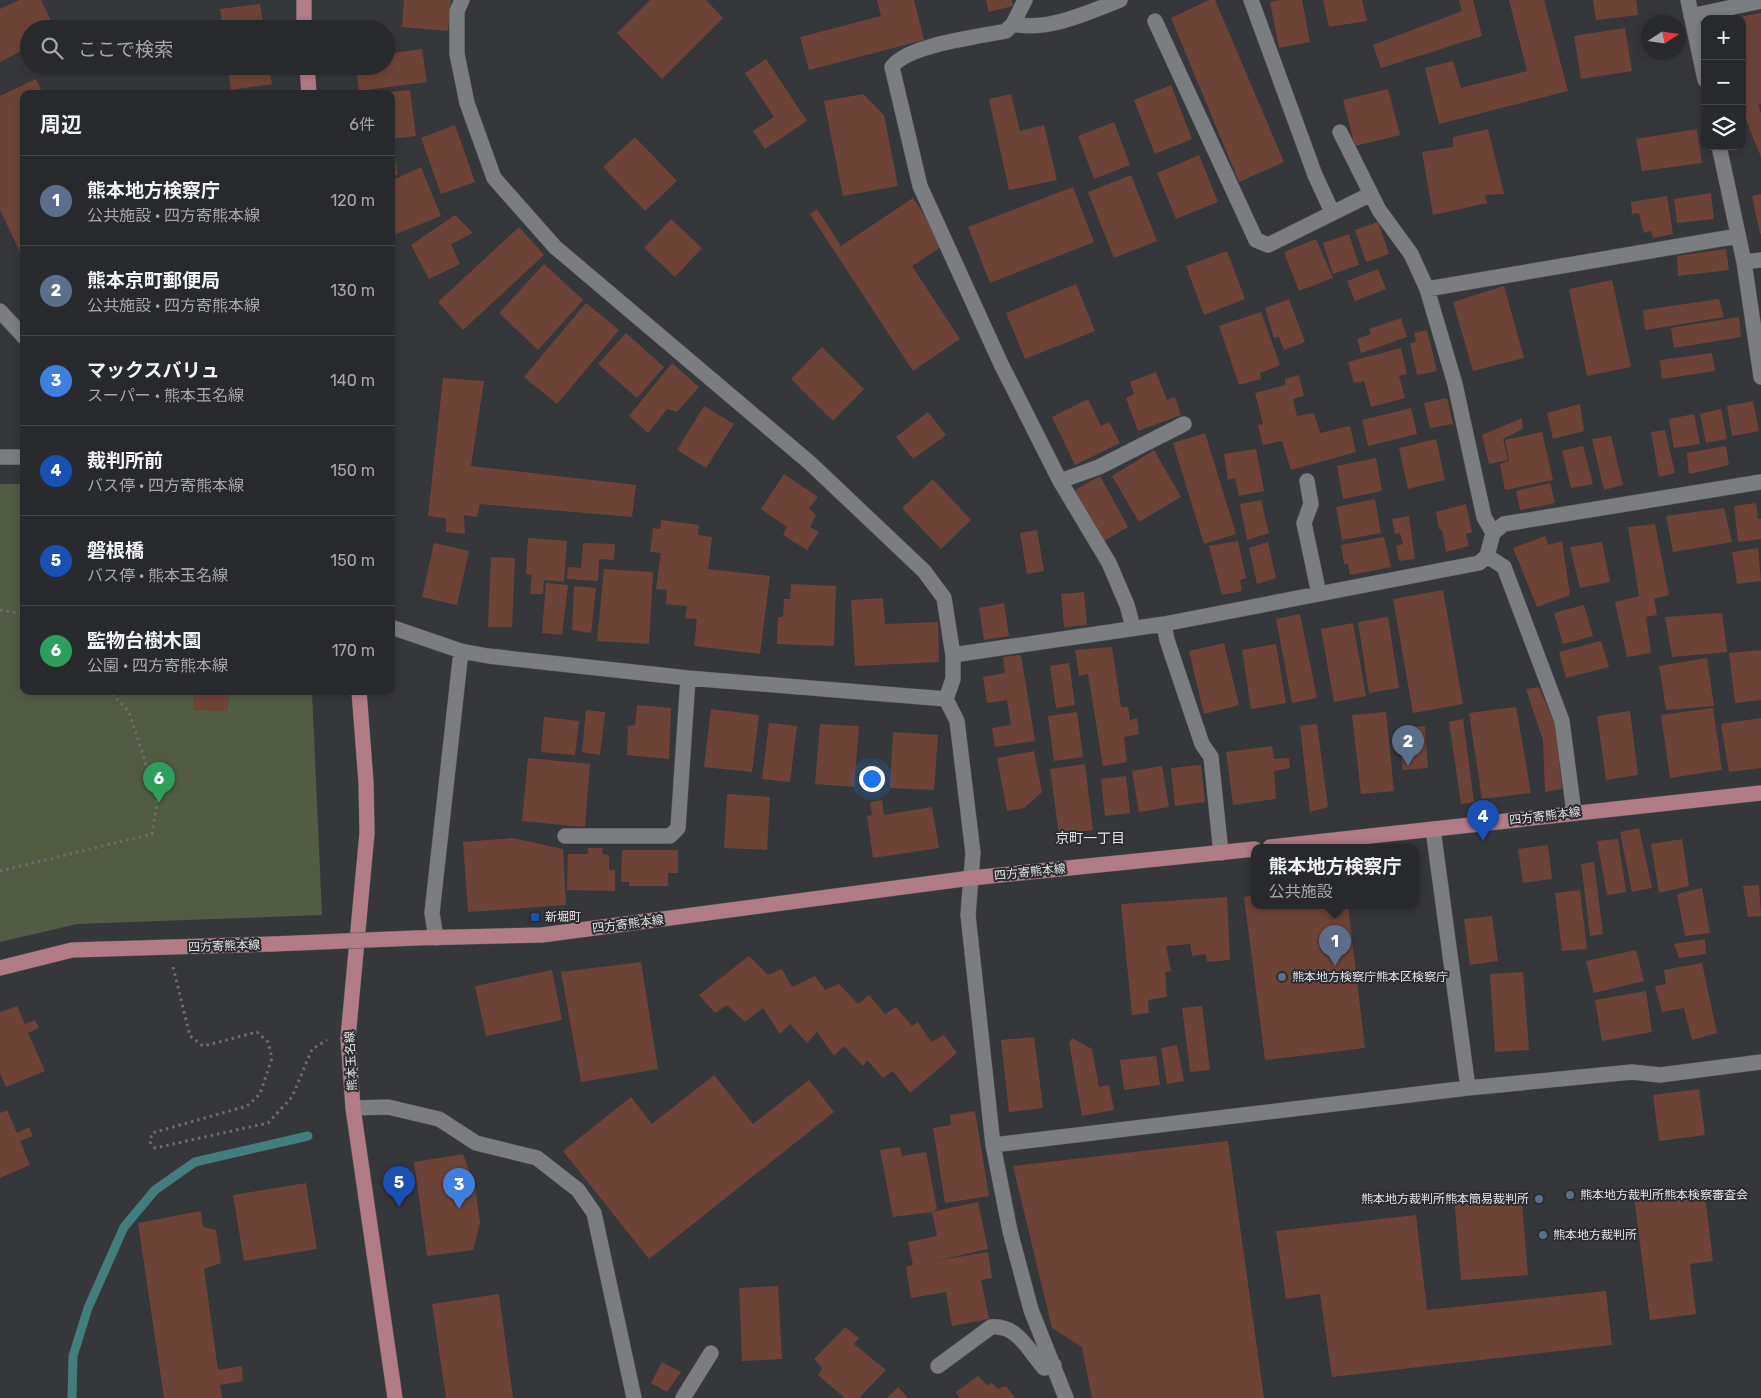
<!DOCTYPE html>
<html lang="ja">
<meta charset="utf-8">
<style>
:root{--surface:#28292c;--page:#343538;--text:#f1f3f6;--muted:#a5a6a9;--line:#444548;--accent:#f0a378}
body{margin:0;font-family:Rubik,"Noto Sans JP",sans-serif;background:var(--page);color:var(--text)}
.controls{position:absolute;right:15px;top:15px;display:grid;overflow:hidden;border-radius:10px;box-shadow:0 2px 8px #0003}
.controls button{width:45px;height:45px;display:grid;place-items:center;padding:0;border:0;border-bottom:1px solid var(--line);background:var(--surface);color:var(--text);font:25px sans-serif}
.compass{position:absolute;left:1641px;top:15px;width:45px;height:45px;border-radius:50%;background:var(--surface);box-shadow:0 2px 8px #0003;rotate:78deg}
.you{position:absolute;left:871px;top:778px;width:18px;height:18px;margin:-12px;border:4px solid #fff;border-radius:50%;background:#1a73e8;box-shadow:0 0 0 8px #1a73e833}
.badge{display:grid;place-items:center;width:32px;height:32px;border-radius:50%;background:var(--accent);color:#fff;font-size:16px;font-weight:700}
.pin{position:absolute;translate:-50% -41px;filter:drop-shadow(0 1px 2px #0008)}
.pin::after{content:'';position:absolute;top:26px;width:18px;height:15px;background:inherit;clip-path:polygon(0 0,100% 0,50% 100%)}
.popup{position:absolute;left:1251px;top:844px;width:168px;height:65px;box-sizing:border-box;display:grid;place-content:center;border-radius:10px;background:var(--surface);filter:drop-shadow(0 1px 4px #0005);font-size:16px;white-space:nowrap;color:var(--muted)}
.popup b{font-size:19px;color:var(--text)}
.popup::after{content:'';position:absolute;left:50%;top:100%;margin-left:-10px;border:10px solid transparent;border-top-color:var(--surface)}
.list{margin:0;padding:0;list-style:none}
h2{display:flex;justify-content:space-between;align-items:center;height:65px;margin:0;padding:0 20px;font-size:21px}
h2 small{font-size:16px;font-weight:400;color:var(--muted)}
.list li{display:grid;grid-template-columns:32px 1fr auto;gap:15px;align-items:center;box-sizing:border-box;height:90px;padding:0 20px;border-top:1px solid var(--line)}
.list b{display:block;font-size:19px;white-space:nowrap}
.list p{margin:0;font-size:16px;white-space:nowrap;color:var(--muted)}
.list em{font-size:16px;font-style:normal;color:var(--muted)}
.icon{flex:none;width:28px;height:28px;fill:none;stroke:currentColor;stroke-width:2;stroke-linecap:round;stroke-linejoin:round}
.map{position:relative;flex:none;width:1761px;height:1398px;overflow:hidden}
.search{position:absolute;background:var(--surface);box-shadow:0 2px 8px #0003;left:20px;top:20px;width:375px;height:55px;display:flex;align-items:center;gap:12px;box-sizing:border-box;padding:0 18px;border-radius:28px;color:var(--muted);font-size:19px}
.panel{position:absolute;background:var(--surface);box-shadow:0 2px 8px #0003;left:20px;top:90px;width:375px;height:605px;border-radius:10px}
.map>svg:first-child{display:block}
.green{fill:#525c44}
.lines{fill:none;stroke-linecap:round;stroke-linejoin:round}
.stream{stroke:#427e7e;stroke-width:9}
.building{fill:#6d4338}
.minor-casing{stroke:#545558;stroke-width:16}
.major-casing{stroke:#545558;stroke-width:16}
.path{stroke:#6d6d70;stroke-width:3;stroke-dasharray:2.5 4;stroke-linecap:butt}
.minor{stroke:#7b7d80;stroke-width:15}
.major{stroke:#b27c86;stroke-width:15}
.major-bridge-casing{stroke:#545558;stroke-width:16;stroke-linecap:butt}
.major-bridge{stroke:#b27c86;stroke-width:15}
.transit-dot{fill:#1a4fb4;stroke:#2c2d30;stroke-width:2}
.service-dot{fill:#5c6f8a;stroke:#2c2d30;stroke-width:2}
.labels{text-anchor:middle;stroke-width:4;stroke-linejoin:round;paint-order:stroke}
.street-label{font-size:12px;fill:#e3e3e5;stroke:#2c2d30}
.poi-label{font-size:12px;fill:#e3e3e5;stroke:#2c2d30;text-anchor:start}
.neighbourhood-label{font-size:14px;fill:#e3e3e5;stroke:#2c2d30}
</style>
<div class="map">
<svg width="1761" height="1398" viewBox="0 0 1761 1398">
<rect width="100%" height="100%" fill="#36373a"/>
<!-- green -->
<path class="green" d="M0 484H24V691H312L322 915 77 924 0 942Z"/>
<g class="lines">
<!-- stream -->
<path class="stream" d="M72 1398 73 1356 88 1308 124 1227 155 1190 195 1162 308 1136"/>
</g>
<!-- building -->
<path class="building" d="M19 0H41L55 29H29V47L0 62V9Z
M404 0H451L448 31 402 27Z
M650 0H706L723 18 662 79 617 33Z
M877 0H914L924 40 809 70 800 37 881 16Z
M986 0H1012L1013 6 989 12Z
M1209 0H1215L1284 162 1239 182 1171 18Z
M1280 0H1302L1310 42 1279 48 1270 2Z
M1323 0H1362L1367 21 1329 27Z
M1459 0H1473L1482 36 1381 68 1373 45 1462 11Z
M1509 0H1544L1568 91 1439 124 1425 68 1453 61 1461 88 1527 71Z
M1593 0H1636L1638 15 1596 20Z
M260 4 264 29H223L220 9Z
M1761 13V104L1758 105 1761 113V157L1742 110V19L1734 18Z
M1625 28 1632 71 1581 79 1574 36Z
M422 49 427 82 359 91 356 66H386V54Z
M766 59 807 121 765 149 753 131 774 117 745 73Z
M228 66H269L272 84 231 90Z
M36 79 43 94H24V250L20 252 0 210V96Z
M1171 85 1192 139 1155 154 1134 100Z
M1388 89 1400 135 1355 146 1343 100Z
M410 90 416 136 391 139V92Z
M863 94 884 115 898 186 843 196 824 101Z
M1011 94 1020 131 1044 125 1057 180 1009 190 989 99Z
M1114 122 1130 165 1094 179 1078 136Z
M455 125 475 182 441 194 421 138Z
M1488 129 1504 194 1485 195 1487 203 1433 215 1422 152 1453 147V137Z
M1697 129 1702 163 1642 171 1636 139Z
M635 137 677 181 645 211 603 167Z
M393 145 398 175 391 176V146Z
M1199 155 1218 202 1176 219 1157 173Z
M421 167 441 216 396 234 391 222V181Z
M1131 175 1157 241 1114 258 1088 192Z
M1073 187 1094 242 990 283 968 227Z
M1711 193 1714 219 1677 223 1674 199Z
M1761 194V234H1760L1752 196Z
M1667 196 1673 234 1653 238 1651 231 1644 233 1639 213 1632 214 1631 202Z
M913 198 944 245 912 266 960 339 913 371 810 214 817 209 841 246Z
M455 215 473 233 451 244 460 264 429 279 411 245Z
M671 219 702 248 675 277 644 248Z
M1378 222 1389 254 1366 262 1355 230Z
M519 227 544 255 463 330 438 302Z
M1349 234 1359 265 1333 274 1323 243Z
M1316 239 1333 278 1299 291 1284 252Z
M1726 249 1729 270 1678 276 1677 256Z
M1227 251 1245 299 1204 315 1186 266Z
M544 264 583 300 538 350 499 313Z
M1378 269 1386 289 1355 301 1347 281Z
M1612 280 1631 367 1587 376 1569 289Z
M1076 284 1095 331 1025 359 1006 313Z
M1504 286 1524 358 1473 371 1453 302Z
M1289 299 1305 342 1284 350 1279 337 1274 338 1265 308Z
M1719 299 1724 317 1645 330 1643 310Z
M586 303 619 330 557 404 524 377Z
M1261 312 1280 365 1260 373 1261 379 1239 385 1219 326Z
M1739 317 1741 337 1674 348 1671 328Z
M1401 318 1407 337 1361 353 1357 339 1371 334 1369 329Z
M1427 330 1437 371 1417 375 1410 343 1416 342 1414 333Z
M626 333 664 367 637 398 598 364Z
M822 347 864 389 833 421 791 379Z
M1401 348 1407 374 1399 376 1405 398 1371 407 1364 381 1354 383 1348 362Z
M1712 353 1715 371 1662 379 1660 360Z
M672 363 699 387 677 412 667 409 648 433 629 416Z
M1156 372 1167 400 1175 397 1181 415 1138 431 1126 398 1134 394 1130 382Z
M1299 375 1304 396 1293 399 1297 416 1314 413 1320 433 1350 426 1356 452 1291 470 1282 441 1263 445 1258 425 1263 424 1255 393 1285 385V379Z
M443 378 484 381 471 466 636 485 632 517 480 504 477 517 464 515 465 534 446 532V518L428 516Z
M1447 398 1453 424 1430 428 1424 403Z
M1088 399 1101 426 1109 422 1120 443 1075 465 1052 417Z
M1753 401 1759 431 1732 436 1727 406Z
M1580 404 1584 431 1553 439 1547 413Z
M704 406 734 424 706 468 677 450Z
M1411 408 1417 434 1368 446 1362 420Z
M1721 409 1727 439 1706 443 1700 414Z
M928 412 946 435 913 459 896 437Z
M1694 414 1700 444 1674 448 1669 419Z
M1522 418 1523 429 1503 439 1508 460 1489 464 1482 435Z
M1665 430 1675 473 1659 477 1651 432Z
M1542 432 1553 480 1505 490 1500 464 1509 461 1505 440Z
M1205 433 1236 534 1204 544 1173 443Z
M1611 436 1623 485 1604 490 1592 439Z
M1436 439 1445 480 1408 489 1399 448Z
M1583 446 1593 484 1571 488 1562 451Z
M1726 446 1729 465 1689 474 1687 453Z
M1256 449 1264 491 1239 496 1235 478 1228 480 1224 454Z
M1154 450 1181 497 1139 522 1112 476Z
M1376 458 1382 491 1343 499 1337 466Z
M784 474 818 497 809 508 816 515 810 527 819 532 807 550 783 535 787 527 761 509Z
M1100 476 1128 527 1104 541 1075 490Z
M933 479 971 520 941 549 902 508Z
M1550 483 1555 503 1520 510 1516 491Z
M1375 499 1381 533 1342 540 1336 507Z
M1261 500 1269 533 1247 540 1240 504Z
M1756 503 1758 519H1761V539L1738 542 1734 506Z
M1466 504 1472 532 1466 534 1469 546 1446 552 1442 530 1439 529 1436 512Z
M1724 508 1732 542 1673 552 1666 516Z
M1409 516 1415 559 1399 561 1396 546 1403 544 1400 533 1395 534 1392 519Z
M661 520 699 525 698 535 712 537 708 569 770 576 760 654 694 646 697 619 685 618 687 606 666 604 667 590 656 589 661 553 650 552 653 528 660 529Z
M1655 524 1669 595 1654 599 1657 615 1646 617 1651 653 1627 657 1615 602 1639 596 1628 527Z
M1037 530 1044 571 1027 574 1020 533Z
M1545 536 1548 545 1562 541 1570 595 1537 607 1513 548Z
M1384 537 1391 567 1350 575 1348 564H1344L1341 545Z
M528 538 567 541 564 582 544 580 543 594H530L532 575 526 574Z
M1238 541 1246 578 1240 580 1242 591 1222 595 1209 546Z
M1268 542 1276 578 1257 584 1249 548Z
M1602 542 1610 582 1580 588 1570 547Z
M434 543 469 551 457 605 422 597Z
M583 543 615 544 614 560 599 559 598 581 567 579 568 567 581 568Z
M1758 548 1761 581 1737 584 1732 552Z
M491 557 515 558 512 627H488Z
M604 569 653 572 649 644 597 641Z
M546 583 568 585 562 635 542 633Z
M791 584 836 586 834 646 777 644 778 617H783L784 599H790Z
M574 586 596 588 591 633 572 630Z
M1443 590 1463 704 1413 713 1393 599Z
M1084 592 1087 625 1064 627 1061 594Z
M883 598 885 624 938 622 939 662 855 666 851 600Z
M1004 603 1009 636 984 640 979 608Z
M1584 605 1593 636 1563 644 1554 613Z
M1722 613 1727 652 1672 657 1665 617Z
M1300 614 1317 698 1292 703 1276 619Z
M1388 617 1399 688 1369 693 1358 622Z
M1353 623 1366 696 1334 702 1321 629Z
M1601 641 1609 667 1566 678 1559 652Z
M1224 643 1239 705 1204 714 1189 651Z
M1276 644 1286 703 1251 709 1242 650Z
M1112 647 1121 707H1128L1130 720 1137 718 1139 734 1124 737 1127 762 1103 766 1088 674 1079 676 1075 650Z
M1761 650V700L1735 703 1729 653Z
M1021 655 1035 741 995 747 992 728 1011 725 1007 700 987 703 983 677 1005 673 1003 657Z
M1707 658 1714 706 1666 710 1659 666Z
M1069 663 1075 705 1056 708 1050 666Z
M1539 687 1556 727 1562 789 1545 792 1543 740 1526 689Z
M194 691H229L228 711 193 710Z
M637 705 671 708 669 759 627 755 628 726 635 725Z
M1516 707 1531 793 1482 799 1469 713Z
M1713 708 1722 770 1670 778 1661 715Z
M711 709 759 715 752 772 704 767Z
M586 710 605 712 600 755 582 752Z
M1630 711 1638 775 1606 780 1597 716Z
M1077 712 1083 757 1054 761 1048 716Z
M1386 712 1394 791 1361 794 1352 715Z
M544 717 579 721 575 755 541 752Z
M1761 718V768L1729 772 1721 724Z
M1463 719 1474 802 1461 804 1449 722Z
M769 723 797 726 790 782 762 779Z
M820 724 859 726 854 787 815 784Z
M1317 724 1328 807 1310 812 1300 726Z
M1425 726 1428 768 1403 770 1399 728Z
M893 732 938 735 934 790 890 788Z
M1272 746 1274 759 1289 758 1290 768 1274 771 1276 799 1233 805 1226 752Z
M1034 751 1042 792 1024 808 1007 811 997 758Z
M528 758 590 764 585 827 522 821Z
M1085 764 1093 830 1059 835 1050 769Z
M1201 765 1205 802 1175 806 1171 768Z
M1162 766 1169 807 1139 812 1132 771Z
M1126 776 1130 813 1105 816 1101 779Z
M727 794 770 797 767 850 724 848Z
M882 800 884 815 932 807 939 848 873 858 867 816 872 815 870 802Z
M1639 828 1652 888 1632 892 1620 832Z
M512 838 563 849 566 905 468 912 463 842Z
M1618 839 1626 892 1607 895 1597 841Z
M1682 839 1689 886 1659 893 1651 844Z
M1548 845 1552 879 1523 883 1518 849Z
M588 848H603L602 854 609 855V870H615V891L567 890 568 854H588Z
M622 850H678V873H668V886H629V882H621Z
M1594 862 1603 934 1590 936 1581 864Z
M1759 885 1761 916 1748 917 1743 886Z
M1702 888 1710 933 1685 936 1677 894Z
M1580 890 1587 949 1562 951 1555 893Z
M1255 895V905H1348L1365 1048 1265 1060 1244 897Z
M1227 897 1230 960 1207 962 1206 954 1192 956 1190 944 1166 946 1171 971 1165 972 1167 997 1148 1000 1149 1013 1132 1015 1121 904Z
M1492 916 1498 961 1470 965 1464 919Z
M1705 939 1706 954 1679 958 1674 944Z
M1636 950 1644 981 1594 993 1586 961Z
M749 956 768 975 782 969 792 987 815 976 825 990 839 984 858 1004 869 995 885 1014 896 1007 912 1026 918 1022 931 1042 944 1035 957 1053 910 1093 893 1071 883 1078 867 1060 863 1066 844 1046 834 1056 817 1032 807 1043 790 1024 780 1034 763 1008 745 1022 727 1005 715 1013 699 995Z
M641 962 658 1069 581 1082 561 972Z
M1702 963 1717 1033 1692 1040 1684 1008 1662 1012 1655 986 1666 984 1664 970Z
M552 970 562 1020 486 1036 475 986Z
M1523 972 1529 1050 1495 1052 1490 974Z
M1646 991 1652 1032 1602 1041 1595 1000Z
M17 1006 25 1024 35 1020 39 1028 28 1033 45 1071 6 1087 0 1073V1012Z
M1202 1006 1210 1070 1190 1072 1182 1008Z
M1034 1037 1043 1108 1009 1112 1001 1040Z
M1072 1038 1092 1049 1099 1087 1109 1085 1114 1110 1082 1116 1069 1043Z
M1177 1045 1184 1081 1167 1084 1161 1048Z
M1156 1056 1160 1085 1124 1090 1120 1060Z
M714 1075 753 1124 809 1080 834 1112 649 1259 563 1151 631 1097 652 1124Z
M1699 1089 1705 1135 1659 1141 1653 1095Z
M7 1110 17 1133 29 1127 33 1136 20 1141 30 1165 0 1178V1113Z
M975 1111 989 1196 945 1203 933 1128 951 1125 950 1115Z
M1228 1141 1264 1398H1092L1082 1347 1052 1328 1013 1166Z
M900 1147 902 1156 926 1152 937 1209 932 1212 893 1217 880 1150Z
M463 1154 475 1186 480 1223 473 1250 427 1256 414 1162Z
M306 1183 317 1249 244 1261 233 1195Z
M1704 1188 1713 1261 1690 1264 1696 1314 1650 1320 1634 1197Z
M1521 1192 1528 1275 1461 1280 1454 1198Z
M978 1202 988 1249 935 1261 988 1252 992 1278 981 1280 989 1319 952 1326 946 1292 911 1298 906 1267 913 1265 908 1242 937 1236 932 1212Z
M201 1211 203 1227 216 1230 221 1263 204 1269 218 1370 242 1366 243 1381 220 1385 222 1398H164L138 1223Z
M1416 1215 1427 1310 1606 1291 1612 1345 1332 1377 1320 1294 1286 1299 1276 1231Z
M778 1286 782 1359 742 1361 739 1288Z
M499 1294 513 1398H446L432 1304Z
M845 1327 859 1338 854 1344 886 1370 859 1398H845L818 1375 822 1368 814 1359Z
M662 1362 681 1372 667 1392 651 1383Z
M978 1376 987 1385 992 1383 998 1389 1006 1386 1015 1398H960L956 1392Z
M898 1387 908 1398H887Z"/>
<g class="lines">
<defs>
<path id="minor" d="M462 0 457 11V54L467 103 494 178 555 247 810 463 924 571 944 598 953 655V679L946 699
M1025 0 1013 24 1006 31C978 37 907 45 892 67L920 186 1001 364 1060 481 1109 563 1127 605 1133 627
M1251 0 1315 175 1332 212
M1688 0 1705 80
M1691 16 1761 1
M1155 21 1256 240 1268 245 1371 194
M1013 24C1046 32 1090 12 1120 0
M1340 132 1379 210 1411 254 1427 289 1455 384 1484 517 1493 533
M1719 146 1744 262 1761 377
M1744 262 1761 260
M1427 289 1738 236
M0 311 24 337
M0 457H24
M1060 481 1099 467 1184 424
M1307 481 1311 504 1304 523 1319 594
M1487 556 1504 567 1562 721 1574 813
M1164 624 1167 640 1202 744 1211 757 1221 853
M391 627 461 651 488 656 688 678 946 699
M953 655 1164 624 1479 563 1487 556 1493 533 1504 524 1761 482
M946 699 957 721 973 853 968 915 993 1145 1010 1231 1031 1310 1066 1398
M1433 829 1468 1088
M565 836H670L678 828 688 678
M436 938 432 913 461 651
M353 1108 388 1107 439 1119 476 1143 537 1158 578 1190 594 1213 634 1398
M993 1145 1468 1088 1632 1072 1660 1075 1761 1062
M938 1366 991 1327C1017 1324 1029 1351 1044 1368L1054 1365
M683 1398 711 1353"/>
<path id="major" d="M304 0V29
M307 66 309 94
M359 691 366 782 367 833 348 1038 353 1108 395 1398
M1270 847 1761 793
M416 938 542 935 971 878 1255 849
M0 968 72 950 273 944"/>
</defs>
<!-- minor casing -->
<use href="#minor" class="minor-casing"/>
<!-- major casing -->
<use href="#major" class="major-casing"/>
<!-- path -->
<path class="path" d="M0 610 24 614
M0 871 152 834 157 804 144 758 129 712 110 691
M173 967 190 1036 203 1046 257 1032 268 1042 272 1058 260 1094 247 1106 152 1133 150 1142 155 1148 268 1123 292 1097 312 1049 327 1040"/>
<!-- minor -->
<use href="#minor" class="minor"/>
<!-- major -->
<use href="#major" class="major"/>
<defs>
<path id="major-bridge" d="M273 944 416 938"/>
</defs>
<!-- major-bridge casing -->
<use href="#major-bridge" class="major-bridge-casing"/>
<!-- major-bridge -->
<use href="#major-bridge" class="major-bridge"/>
</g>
<!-- markers -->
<rect class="transit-dot" x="530" y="912" width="10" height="10" rx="2.5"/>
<g class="service-dot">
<circle cx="1282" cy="977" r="5"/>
<circle cx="1570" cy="1195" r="5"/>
<circle cx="1539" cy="1199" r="5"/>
<circle cx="1543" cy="1235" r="5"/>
</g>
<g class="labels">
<!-- street labels -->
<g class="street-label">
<text transform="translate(1545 816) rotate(-7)" y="4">四方寄熊本線</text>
<text transform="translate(1030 872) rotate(-6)" y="4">四方寄熊本線</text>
<text transform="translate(628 924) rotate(-7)" y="4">四方寄熊本線</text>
<text transform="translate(224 946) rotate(-2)" y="4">四方寄熊本線</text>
<text transform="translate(351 1061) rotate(-93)" y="4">熊本玉名線</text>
</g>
<!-- poi labels -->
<g class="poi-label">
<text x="545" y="921">新堀町</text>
<text x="1292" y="981">熊本地方検察庁熊本区検察庁</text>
<text x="1580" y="1199">熊本地方裁判所熊本検察審査会</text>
<text x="1529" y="1203" text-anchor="end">熊本地方裁判所熊本簡易裁判所</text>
<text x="1553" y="1239">熊本地方裁判所</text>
</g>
<!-- neighbourhood labels -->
<g class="neighbourhood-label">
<text x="1090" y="843">京町一丁目</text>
</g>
</g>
</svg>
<div class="controls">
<button>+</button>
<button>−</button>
<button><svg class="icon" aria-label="layers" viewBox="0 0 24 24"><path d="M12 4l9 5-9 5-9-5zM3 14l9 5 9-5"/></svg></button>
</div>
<svg class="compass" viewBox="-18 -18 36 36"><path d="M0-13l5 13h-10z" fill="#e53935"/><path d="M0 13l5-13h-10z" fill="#a5a6a9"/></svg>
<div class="you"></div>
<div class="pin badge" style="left:1335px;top:966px;background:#5c6f8a">1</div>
<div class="popup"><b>熊本地方検察庁</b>公共施設</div>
<div class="pin badge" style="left:1408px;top:766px;background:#5c6f8a">2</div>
<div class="pin badge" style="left:459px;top:1209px;background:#3f7fe0">3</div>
<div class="pin badge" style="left:1483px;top:841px;background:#1a4fb4">4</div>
<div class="pin badge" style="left:399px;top:1207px;background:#1a4fb4">5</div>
<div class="pin badge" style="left:159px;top:803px;background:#2e9e5b">6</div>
<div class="search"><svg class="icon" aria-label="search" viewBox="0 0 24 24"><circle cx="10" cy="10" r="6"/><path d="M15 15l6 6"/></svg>ここで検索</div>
<section class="panel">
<h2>周辺<small>6件</small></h2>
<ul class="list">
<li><span class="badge" style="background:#5c6f8a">1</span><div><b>熊本地方検察庁</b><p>公共施設 · 四方寄熊本線</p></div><em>120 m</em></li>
<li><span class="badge" style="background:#5c6f8a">2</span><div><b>熊本京町郵便局</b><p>公共施設 · 四方寄熊本線</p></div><em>130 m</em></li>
<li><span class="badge" style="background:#3f7fe0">3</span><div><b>マックスバリュ</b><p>スーパー · 熊本玉名線</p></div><em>140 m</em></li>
<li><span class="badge" style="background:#1a4fb4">4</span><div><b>裁判所前</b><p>バス停 · 四方寄熊本線</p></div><em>150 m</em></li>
<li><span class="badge" style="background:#1a4fb4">5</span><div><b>磐根橋</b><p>バス停 · 熊本玉名線</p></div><em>150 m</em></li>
<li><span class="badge" style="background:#2e9e5b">6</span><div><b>監物台樹木園</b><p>公園 · 四方寄熊本線</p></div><em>170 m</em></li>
</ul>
</section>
</div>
